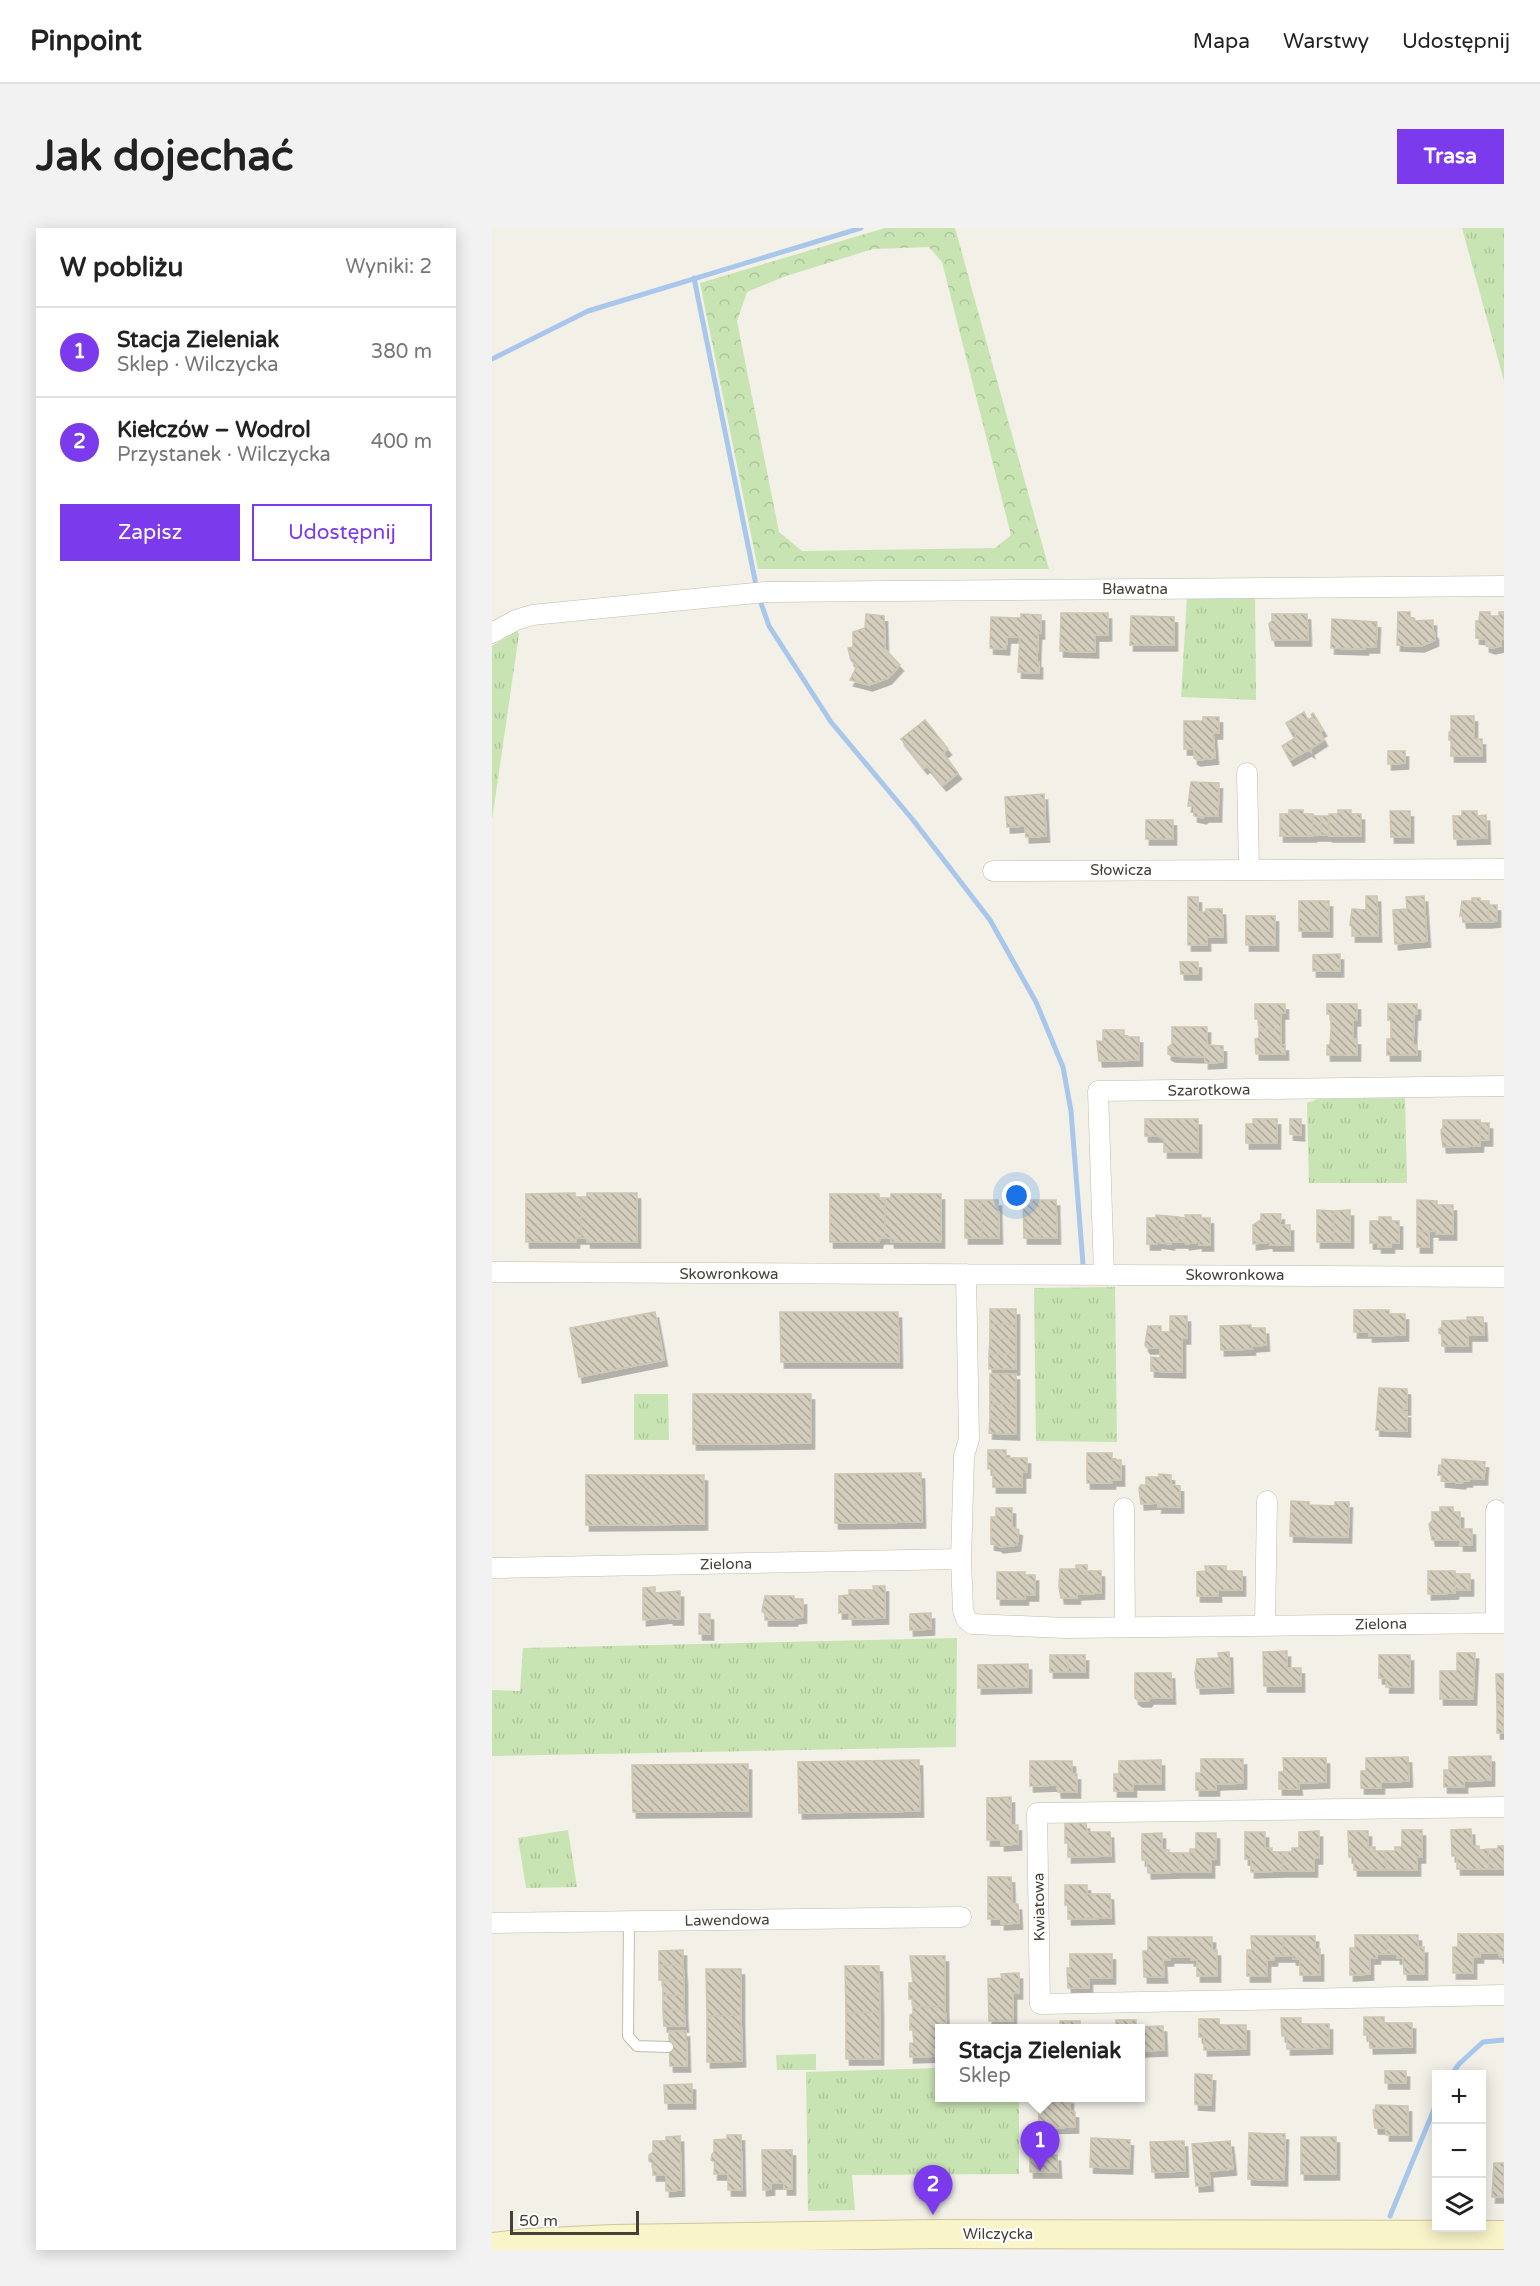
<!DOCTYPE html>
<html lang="pl">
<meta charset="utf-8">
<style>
:root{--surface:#fff;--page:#f2f2f2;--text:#222;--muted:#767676;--line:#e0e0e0;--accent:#7c3aed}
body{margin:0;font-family:"Varela Round",sans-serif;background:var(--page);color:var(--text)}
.controls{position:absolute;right:18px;bottom:18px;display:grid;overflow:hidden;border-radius:0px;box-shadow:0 3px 15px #0003}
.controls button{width:54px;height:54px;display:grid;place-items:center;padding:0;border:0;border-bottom:2px solid var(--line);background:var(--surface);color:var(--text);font:30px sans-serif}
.scale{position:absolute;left:18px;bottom:15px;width:129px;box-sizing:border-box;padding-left:6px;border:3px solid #454137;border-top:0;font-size:16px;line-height:21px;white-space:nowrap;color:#454137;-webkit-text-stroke:4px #fff;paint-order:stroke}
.you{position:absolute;left:525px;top:968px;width:21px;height:21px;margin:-15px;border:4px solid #fff;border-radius:50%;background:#1a73e8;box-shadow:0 0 0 9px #1a73e833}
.badge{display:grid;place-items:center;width:39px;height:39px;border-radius:50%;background:var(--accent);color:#fff;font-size:20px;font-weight:700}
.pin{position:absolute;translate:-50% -50px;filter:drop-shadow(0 2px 3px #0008)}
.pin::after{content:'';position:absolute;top:32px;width:21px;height:18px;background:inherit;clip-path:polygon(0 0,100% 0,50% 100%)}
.popup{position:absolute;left:443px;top:1796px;width:210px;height:78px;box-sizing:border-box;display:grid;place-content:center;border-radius:0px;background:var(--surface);filter:drop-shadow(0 2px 4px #0005);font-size:20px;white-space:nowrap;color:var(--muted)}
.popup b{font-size:22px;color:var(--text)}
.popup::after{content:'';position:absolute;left:50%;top:100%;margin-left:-12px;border:12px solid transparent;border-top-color:var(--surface)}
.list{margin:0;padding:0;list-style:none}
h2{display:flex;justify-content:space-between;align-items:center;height:78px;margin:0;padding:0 24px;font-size:26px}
h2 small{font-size:20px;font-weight:400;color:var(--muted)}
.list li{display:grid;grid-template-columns:39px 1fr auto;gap:18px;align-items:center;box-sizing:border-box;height:90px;padding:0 24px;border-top:2px solid var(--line)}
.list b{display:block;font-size:22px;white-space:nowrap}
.list p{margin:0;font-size:20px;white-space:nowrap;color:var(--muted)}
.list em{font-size:20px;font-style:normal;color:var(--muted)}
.actions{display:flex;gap:12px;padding:18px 24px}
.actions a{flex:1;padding:14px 0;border:2px solid var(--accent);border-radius:0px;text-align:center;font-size:21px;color:var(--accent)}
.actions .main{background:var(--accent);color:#fff}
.icon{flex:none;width:33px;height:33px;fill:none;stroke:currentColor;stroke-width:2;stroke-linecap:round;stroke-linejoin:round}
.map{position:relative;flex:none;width:1012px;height:2022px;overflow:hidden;border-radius:0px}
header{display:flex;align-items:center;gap:36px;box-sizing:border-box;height:84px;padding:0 30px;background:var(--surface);border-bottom:2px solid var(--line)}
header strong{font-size:28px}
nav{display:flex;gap:33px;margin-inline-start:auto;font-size:21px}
.intro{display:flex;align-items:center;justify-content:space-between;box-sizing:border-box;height:144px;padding:0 36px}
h1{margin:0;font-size:42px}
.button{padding:15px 27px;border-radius:0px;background:var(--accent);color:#fff;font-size:21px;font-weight:700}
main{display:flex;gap:36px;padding:0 36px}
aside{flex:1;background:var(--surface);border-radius:0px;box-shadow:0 3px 15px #0003}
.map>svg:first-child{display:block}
.grass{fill:url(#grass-tufts)}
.forest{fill:url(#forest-crowns);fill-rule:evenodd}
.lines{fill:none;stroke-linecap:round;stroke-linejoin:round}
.stream{stroke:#a8c7eb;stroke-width:5}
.building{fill:url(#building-back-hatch);stroke:#cdc6b1;stroke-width:1.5;filter:url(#shadow)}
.lane-casing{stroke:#c0bcad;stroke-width:12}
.street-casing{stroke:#c0bcad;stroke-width:21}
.secondary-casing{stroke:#cfc79a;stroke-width:30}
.lane{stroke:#fff;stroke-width:10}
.street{stroke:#fff;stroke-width:20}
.secondary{stroke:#faf4c9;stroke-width:28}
.labels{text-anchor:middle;stroke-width:4.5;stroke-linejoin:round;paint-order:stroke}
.street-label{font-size:15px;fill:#454137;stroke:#fff}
</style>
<header>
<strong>Pinpoint</strong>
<nav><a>Mapa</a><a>Warstwy</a><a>Udostępnij</a></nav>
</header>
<div class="intro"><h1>Jak dojechać</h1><a class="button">Trasa</a></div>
<main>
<aside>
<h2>W pobliżu<small>Wyniki: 2</small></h2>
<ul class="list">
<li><span class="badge">1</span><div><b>Stacja Zieleniak</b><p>Sklep · Wilczycka</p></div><em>380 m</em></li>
<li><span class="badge">2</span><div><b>Kiełczów – Wodrol</b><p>Przystanek · Wilczycka</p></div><em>400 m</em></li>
</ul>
<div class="actions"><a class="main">Zapisz</a><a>Udostępnij</a></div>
</aside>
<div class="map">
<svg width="1012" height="2022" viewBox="0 0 1012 2022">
<defs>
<pattern id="grass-tufts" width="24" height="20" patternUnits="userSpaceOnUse" patternTransform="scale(1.5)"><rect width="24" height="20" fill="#c8e4b3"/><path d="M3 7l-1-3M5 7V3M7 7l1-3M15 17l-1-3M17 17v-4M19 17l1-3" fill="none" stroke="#adc59b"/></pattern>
<pattern id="forest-crowns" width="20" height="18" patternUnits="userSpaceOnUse" patternTransform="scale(1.5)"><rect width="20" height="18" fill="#c8e4b3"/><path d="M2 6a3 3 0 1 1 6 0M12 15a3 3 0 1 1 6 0" fill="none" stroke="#adc59b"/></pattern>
<pattern id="building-back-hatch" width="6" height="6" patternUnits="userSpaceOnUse" patternTransform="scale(1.5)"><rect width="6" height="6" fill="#d3cdbd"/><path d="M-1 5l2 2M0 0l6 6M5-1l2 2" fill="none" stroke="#ada89a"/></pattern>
<filter id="shadow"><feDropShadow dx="3.5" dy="6" stdDeviation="0" flood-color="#0004"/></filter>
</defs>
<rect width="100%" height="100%" fill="#f2f0e7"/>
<!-- grass -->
<path class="grass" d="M970 0H1012V153Z
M695 369H763L764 472 689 469Z
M25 403 27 406 0 592V418Z
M913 870 915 955H817L815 875 826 871Z
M623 1059 625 1214 544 1213 542 1060Z
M142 1166H176L177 1212H142Z
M465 1410 464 1519 0 1528V1462L28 1463 31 1420Z
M76 1602 85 1659 34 1660 26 1610Z
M324 1826V1842H285L284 1827Z
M447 1840 448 1870H527V1946L360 1947 363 1982 316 1983 314 1844Z"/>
<!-- forest -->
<path class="forest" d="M393 0H463L557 341H266L208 55ZM437 19 450 34 519 307 503 320 310 323 287 304 245 93 255 64 294 48 381 21Z"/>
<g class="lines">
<!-- stream -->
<path class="stream" d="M202 50 264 357
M0 131 96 83 369 0
M269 375 277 398 339 494 421 592 498 692 544 774 571 839 579 883 591 1036
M960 1846 967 1836 991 1814 1012 1812
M898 1988 945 1874"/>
</g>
<!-- building -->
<path class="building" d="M906 384H918V391H923L922 393 941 392V403L943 406V412L929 418 905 417Z
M988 384H998V388H1007V384H1012V411H1009V418L1000 420 994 418V411L984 410V393H987Z
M569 385H616V407H603V424L568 423Z
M374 386 392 388 393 421 408 437 396 450 377 457 358 452 365 438 359 432 356 420 361 419V404L373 400Z
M529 386 549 387V405H546L545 434H547V445L526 444 528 409H515L514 421 498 420 499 389 529 390Z
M780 386H815L816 412H780L777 396 780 393Z
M639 388 682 389V417H638Z
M840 391 885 394 884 419H873V421L839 420Z
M812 484 816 492 821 489 819 487 821 485 831 502 828 504 832 512 818 521 819 524 816 522 798 532 790 518 803 510 804 506 802 502 799 504 794 495Z
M959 488H982V511H990V528H959V512H957V504H959Z
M711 489H727V505H721L723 530 705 532 702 530V521H692V493H711Z
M433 492 456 521 451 525 466 545 451 557 435 538 432 540 409 511Z
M896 523H913V535L896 536Z
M699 554 727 555 726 588H713L711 590 702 588V578H696Z
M552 566 554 608 534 609 533 598 515 599 513 569Z
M797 582H811V586H821V608H788V586H797Z
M846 582H859V586H869V608H837V586H846Z
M898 583H918V609H899Z
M970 583H985V588L994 587 995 610 962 611 961 588H970Z
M821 588H829V607H821Z
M829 588H836L837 607H829Z
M654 592H681V611H654Z
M874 668H885L886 708H860V699L858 697 860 681 874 682Z
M932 668 935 713 903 716 901 682 915 681 914 669Z
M696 669H706V684H714V681H730L731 709H715V717H696Z
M980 670H988V673H997V694H971L970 687 968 688 970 673H980Z
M807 673H837V703H807Z
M997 677H1005V693L997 694Z
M754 688H783V717H754Z
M848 726V743H821V727Z
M688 734H706V746H689Z
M763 776H793V785H789V801H767V791H763Z
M835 776H865V792H861V811H865V827H835V817H838L839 801V786H835Z
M896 776H925V786H922L921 817H925V827H895V811H899V792H896Z
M680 799H715V817L731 818V834L713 835V829L680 828 676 826V819L680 816Z
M767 801H789V817H793V826H764L763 811 767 810Z
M611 802H632V809H647V832L607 833 605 813 611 814Z
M653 891H706V924H672V912L667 908H653Z
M761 891H785V915H754V896H761Z
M798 891H809V907L798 906Z
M951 892H988V918L951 919 949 902 951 900Z
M988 895H997V912H988Z
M83 965V969H89V1010H84V1014H34V966Z
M95 965H145V1014H95V1010H89V969H95Z
M338 966H387V970H393V1010H388L387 1014H338Z
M399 966H449V1014H399V1010H393V970H399Z
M473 972H489L490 1010H473Z
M489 972H506L507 1010H490Z
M531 972H548V1010H532Z
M548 972H564L565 1010H548Z
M925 972 945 973V977H961V1006H944V1003H925Z
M825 982 842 983V1014H825Z
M858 982V1014H842V983Z
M769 986H789L788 997H798V1017H778V1014L761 1016V997L769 992Z
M664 987 686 989V1014H679V1016L665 1014V1016H655V990H664Z
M693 987H709V990H718V1017H707V1014L694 1016 693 1014H686V989L694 990Z
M887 989H899V993H907V1015H899V1019H886V1015H878V993H887Z
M925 1003H937V1019H925Z
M498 1081H524V1096H498Z
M862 1082H897V1086H913V1107L877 1108V1104H862Z
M163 1084 172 1132 87 1149 78 1100Z
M288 1084H406L407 1134H289Z
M678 1088H695V1110H690V1144L659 1143V1129L668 1130V1120H655L653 1117 656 1098H669V1104H678Z
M975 1089H991L992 1107H976V1118H950V1107L947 1105V1101L950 1099V1093L975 1092Z
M498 1096H524V1111H498Z
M759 1097V1100H773L774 1117 760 1118V1121L729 1122 728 1098Z
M498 1111H524V1126H497Z
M497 1126H524V1141H497Z
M498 1146H524V1161H498Z
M887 1160 915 1161V1181H911V1184H915V1203L884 1202Z
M498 1161H524V1176H498Z
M201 1166H319V1215L201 1216Z
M498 1176H524V1191L498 1190Z
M498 1190 524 1191V1206L497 1205Z
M496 1222H514V1230H535V1244H530V1259H501V1241H496Z
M595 1225H620V1232H629V1252H620V1255H595Z
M950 1231 993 1234 992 1251H977V1253H971L970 1255 950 1253V1247H946L947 1237H950Z
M429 1245 430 1294 343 1295V1246Z
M667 1246 679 1247V1257L688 1258V1279H666L667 1275 649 1276 647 1260 649 1257H654V1249H667Z
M94 1247H212V1296L94 1297Z
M799 1273 817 1274V1277L843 1278V1274H857L856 1309 798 1308Z
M948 1279H961V1284H968V1301H980V1317H968V1312H940L937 1296 940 1293V1284H948Z
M504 1280H520V1299L527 1302 525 1317 508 1319 505 1317 499 1316V1289H504Z
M584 1337H595V1343H609V1365L585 1366V1370H569L567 1359 568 1341H584Z
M713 1338H734V1343H750V1362H726V1368H705V1344L714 1343Z
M936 1343H963V1365L936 1366Z
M505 1344H533V1347H543V1367H533V1371H505Z
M963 1346H978V1362H963Z
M381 1358H393V1390L357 1391V1385H347V1368L357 1367V1362H382Z
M163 1359V1365L188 1363V1391H178L177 1389 151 1392V1360Z
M273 1368H302V1371H311V1389L302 1390V1392H273V1386L270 1383Z
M439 1385V1401L418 1402V1386Z
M207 1386H218V1406H207Z
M795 1423V1440H809V1458H772L771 1424Z
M737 1424 738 1459 705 1460 703 1445 705 1431 727 1430 726 1425Z
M965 1425H983L981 1471H948V1443H965Z
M558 1427H576V1444H558Z
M576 1427H593V1444H576Z
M887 1427H918V1459H894L895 1450H887Z
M536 1436V1459L486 1460V1437Z
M643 1445H679L680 1470H658L656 1473H647L643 1470Z
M1004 1446H1012V1476H1005Z
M1005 1476H1012V1505H1005Z
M999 1528V1552L972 1553V1559H952V1542H957V1529Z
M916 1529 917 1553 889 1554V1560H869V1543H874V1530Z
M791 1530H834V1554L806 1555 807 1561H787V1544H792Z
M709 1531H751V1555L724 1556V1562H704V1545H709Z
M427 1532 428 1583 307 1585 306 1534Z
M669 1532V1556H641V1563H622V1546H627V1533Z
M538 1533H580V1546H585V1564H566L565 1557 538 1558Z
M256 1536V1583L141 1584 140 1537Z
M519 1569V1597H526V1616L509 1617V1612H495V1570Z
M573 1595H594L595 1604H618L619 1628 576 1629V1615H573Z
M979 1601 980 1618H987V1622L996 1621 997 1641H965V1628H960L959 1602Z
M910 1602H930V1629H925V1642H894L893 1623H903V1619H910Z
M827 1603V1630H822V1643H791L790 1624H800V1620H807V1604Z
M856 1603H876V1619H883V1623H893L894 1642H862V1629H857Z
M753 1604H773V1620H780V1624H790L791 1643 759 1644V1631H753Z
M670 1605V1622H677V1625H687V1644L656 1645 655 1632H650V1606Z
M704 1605H724V1631H719V1644H687V1625H698V1621H704Z
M1006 1618H1012V1641H997L996 1621H1006Z
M496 1649H519L520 1676H526L527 1695 509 1696V1691H496Z
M573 1657H595V1666H618L619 1690 576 1691V1677H573Z
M966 1706H997L998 1725H988V1729H981V1745H961V1719H966Z
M997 1706H1012V1729H1008L1007 1725H998Z
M863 1707H894L895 1726H885V1730H878V1746L858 1747V1720H863Z
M894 1707H926V1720L932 1719V1746H912L911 1730H905V1726H895Z
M759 1708H791V1728H782V1732H775V1748H755V1722H760Z
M791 1708H823V1721H828V1747H808V1731H801V1728H791Z
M656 1709H688V1729H678V1732H671L672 1749H652L651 1723H656Z
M688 1709H720V1722H725V1748H705V1732H699V1729H688Z
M191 1722V1737H167V1723Z
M578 1726H620V1750H597V1760H576L575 1740H578Z
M418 1728H453V1778L421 1779V1771H417V1755H421Z
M167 1737H191L192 1752H167Z
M353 1738H387L388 1784 354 1785Z
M214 1741H249V1787L215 1788Z
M527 1745V1765H521V1793H497L496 1751 510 1750 509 1746Z
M171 1752H192V1767H171Z
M171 1767H192V1782H171Z
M453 1778 454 1800H448V1828L418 1829V1815H422L421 1802H418V1787L421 1786V1779Z
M171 1782H192L193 1798H172Z
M388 1784V1831H354V1785Z
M249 1787 250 1833 215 1834V1788Z
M872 1789H892V1795H920V1819L878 1820 877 1807H872Z
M789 1790H809V1796H837V1820L795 1821V1808H790Z
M707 1791H727V1797H754V1821L712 1822V1809H707Z
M624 1792H644V1799L671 1798 672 1822 648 1823V1800H624Z
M568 1793H588V1800H541L568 1799Z
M177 1803H194L195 1838H178Z
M893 1843H914V1855H893Z
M703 1846 720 1847 719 1877 703 1876Z
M200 1856V1875H173L172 1857Z
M546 1870H578V1883L583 1884V1899L547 1900Z
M884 1877 916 1878V1907H894V1900H883L881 1882H883Z
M757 1905 793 1906 792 1952 756 1951Z
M235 1907H249L250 1962H236V1946H222L223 1934 219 1932 220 1926 222 1924V1912L235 1911Z
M188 1908 189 1962 174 1963V1947H161V1935L157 1933V1927L161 1924V1913H174V1909Z
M809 1909H844V1946H809Z
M599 1910 638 1912 637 1940 598 1939Z
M692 1913 693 1943 660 1944 658 1914Z
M738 1913 741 1941 717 1943 718 1957 704 1958 700 1916Z
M270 1922H285L286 1955H279V1961L271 1962Z
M285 1922H300V1961H292V1955H286Z
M565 1927 566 1944H538V1928Z
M1002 1935H1012V1969H1000Z"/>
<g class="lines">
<defs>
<path id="lane" d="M137 1693 136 1808 145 1818 176 1819"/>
<path id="street" d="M0 405 24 392 40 387 273 364 1012 358
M755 545 757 641
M501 643 1012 641
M0 1044 1012 1049
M474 1046 477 1211 472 1228 469 1331 471 1382 474 1391 480 1396 574 1400 1012 1395
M612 1046 606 863 1012 858
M632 1280 633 1399
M0 1340 469 1331
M1004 1395V1282
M773 1397 775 1273
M1012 1579 545 1585 548 1776 1012 1767
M0 1695 469 1689"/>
<path id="secondary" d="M0 2019 36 2015 121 2011 441 2006 1012 2007"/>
</defs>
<!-- lane casing -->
<use href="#lane" class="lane-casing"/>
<!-- street casing -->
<use href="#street" class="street-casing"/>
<!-- secondary casing -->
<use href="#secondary" class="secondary-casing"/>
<!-- lane -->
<use href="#lane" class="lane"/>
<!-- street -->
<use href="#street" class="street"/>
<!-- secondary -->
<use href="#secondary" class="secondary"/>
</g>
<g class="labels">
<!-- street labels -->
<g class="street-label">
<text x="643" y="366">Bławatna</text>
<text x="629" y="647">Słowicza</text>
<text transform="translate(717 862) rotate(-1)" y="5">Szarotkowa</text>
<text x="237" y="1051">Skowronkowa</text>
<text x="743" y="1052">Skowronkowa</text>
<text transform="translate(234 1336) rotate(-1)" y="5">Zielona</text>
<text transform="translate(889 1396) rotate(-1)" y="5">Zielona</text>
<text transform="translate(547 1679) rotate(-91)" y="5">Kwiatowa</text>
<text transform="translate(235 1692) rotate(-1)" y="5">Lawendowa</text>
<text x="506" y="2011">Wilczycka</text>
</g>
</g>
</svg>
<div class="controls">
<button>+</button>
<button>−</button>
<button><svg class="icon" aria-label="layers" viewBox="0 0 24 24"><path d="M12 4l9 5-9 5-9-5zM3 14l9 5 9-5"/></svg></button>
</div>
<div class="scale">50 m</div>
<div class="you"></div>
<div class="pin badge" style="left:548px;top:1943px">1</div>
<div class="popup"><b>Stacja Zieleniak</b>Sklep</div>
<div class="pin badge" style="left:441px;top:1987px">2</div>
</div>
</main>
